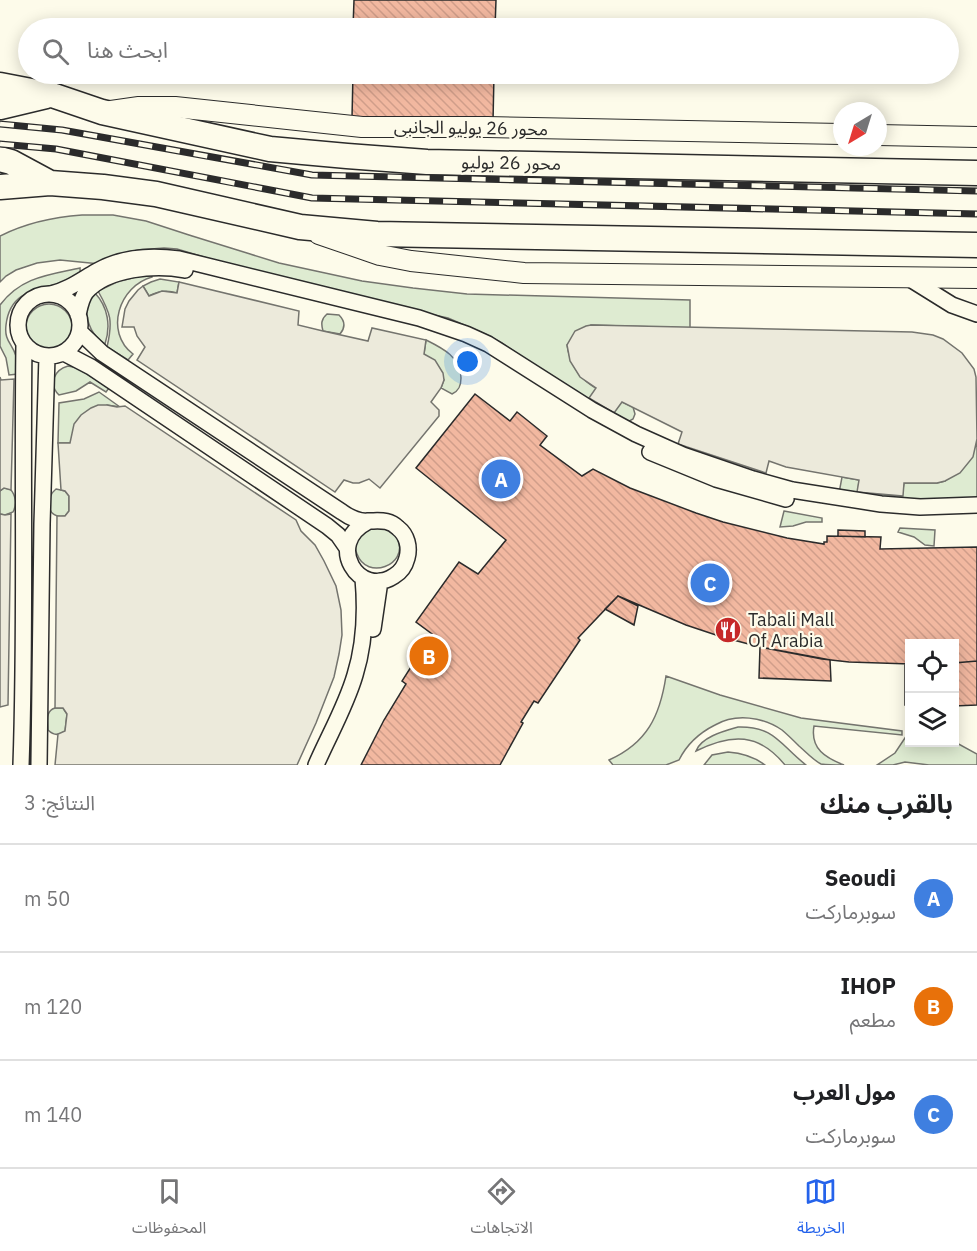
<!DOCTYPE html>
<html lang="ar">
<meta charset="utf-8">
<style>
:root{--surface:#fff;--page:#f2f2f2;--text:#202124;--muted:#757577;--line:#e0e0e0;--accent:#2563eb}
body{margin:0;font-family:"IBM Plex Sans","Noto Sans Arabic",sans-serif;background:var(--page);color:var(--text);direction:rtl}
.controls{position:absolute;right:18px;bottom:18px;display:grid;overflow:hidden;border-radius:0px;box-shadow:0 3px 15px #0003}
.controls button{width:54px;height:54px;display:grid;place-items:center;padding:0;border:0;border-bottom:2px solid var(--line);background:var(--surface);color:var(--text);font:30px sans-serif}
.compass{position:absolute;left:833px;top:102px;width:54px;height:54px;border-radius:50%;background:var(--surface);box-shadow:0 3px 15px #0003;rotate:218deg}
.you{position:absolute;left:468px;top:362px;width:21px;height:21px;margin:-15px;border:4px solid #fff;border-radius:50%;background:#1a73e8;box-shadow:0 0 0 9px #1a73e833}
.badge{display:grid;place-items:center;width:39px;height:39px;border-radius:50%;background:var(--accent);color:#fff;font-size:20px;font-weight:700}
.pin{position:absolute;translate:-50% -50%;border:3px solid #fff;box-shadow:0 2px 6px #0006}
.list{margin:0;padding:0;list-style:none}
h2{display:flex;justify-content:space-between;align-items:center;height:78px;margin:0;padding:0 24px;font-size:26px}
h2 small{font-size:20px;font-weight:400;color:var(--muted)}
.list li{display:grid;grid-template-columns:39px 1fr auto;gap:18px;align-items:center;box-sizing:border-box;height:108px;padding:0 24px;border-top:2px solid var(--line)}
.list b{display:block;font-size:22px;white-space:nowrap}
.list p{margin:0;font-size:20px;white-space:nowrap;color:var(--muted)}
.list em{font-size:20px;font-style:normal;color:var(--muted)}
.icon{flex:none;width:33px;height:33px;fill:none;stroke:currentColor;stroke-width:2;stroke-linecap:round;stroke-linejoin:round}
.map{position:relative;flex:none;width:977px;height:765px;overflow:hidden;direction:ltr}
.search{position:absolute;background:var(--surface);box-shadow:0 3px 15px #0003;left:18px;right:18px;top:18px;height:66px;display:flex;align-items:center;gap:15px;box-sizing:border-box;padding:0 21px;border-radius:33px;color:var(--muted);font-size:22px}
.sheet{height:402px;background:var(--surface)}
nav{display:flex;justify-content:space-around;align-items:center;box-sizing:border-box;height:84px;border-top:2px solid var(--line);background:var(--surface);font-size:16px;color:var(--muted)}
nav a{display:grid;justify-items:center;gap:3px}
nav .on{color:var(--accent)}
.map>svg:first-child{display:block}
.green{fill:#deebd1;stroke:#74746e;stroke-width:1.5}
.parking{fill:#eceadb;stroke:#74746e;stroke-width:1.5}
.building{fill:url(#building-back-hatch);stroke:#2b2b2b;stroke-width:1.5}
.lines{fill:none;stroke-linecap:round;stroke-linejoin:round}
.minor-casing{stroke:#2b2b2b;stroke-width:18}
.secondary-casing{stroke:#2b2b2b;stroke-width:22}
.trunk-casing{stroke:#2b2b2b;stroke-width:27}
.minor{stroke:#fdfbea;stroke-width:15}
.secondary{stroke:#fdfbea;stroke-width:20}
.trunk{stroke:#fdfbea;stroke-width:24}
.rail-casing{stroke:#2b2b2b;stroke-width:7}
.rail{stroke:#fdfbea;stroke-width:4.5;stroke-dasharray:14;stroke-linecap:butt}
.labels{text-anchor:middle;stroke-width:4.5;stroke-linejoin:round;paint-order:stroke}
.street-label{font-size:18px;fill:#2b2b2b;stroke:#fdfbea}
.poi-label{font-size:18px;fill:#2b2b2b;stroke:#fdfbea;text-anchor:start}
</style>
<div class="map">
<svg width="977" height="765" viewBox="0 0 977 765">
<defs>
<pattern id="building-back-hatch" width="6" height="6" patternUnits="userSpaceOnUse" patternTransform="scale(1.5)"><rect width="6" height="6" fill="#f2b8a0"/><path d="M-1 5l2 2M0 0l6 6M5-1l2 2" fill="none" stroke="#d09e8a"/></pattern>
</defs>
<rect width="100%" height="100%" fill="#fdfbea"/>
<!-- green -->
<path class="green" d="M82 215H113L146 221 189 235 279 263 362 281 413 288 467 294 690 300V328L591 325 567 345C573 384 601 391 633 407L635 414 633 419 626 423 567 388 502 343 485 334 448 318 406 309 234 266 177 249 164 248 138 250 125 253 100 264 60 260 37 263 16 270 6 276 0 282V236C26 223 53 217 82 215Z
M80 268C80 271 81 274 78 276 75 279 69 280 65 282 39 290 10 289 6 325 4 341 12 343 16 356 18 362 17 368 18 374L9 375 6 358 0 346V305C21 277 48 275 80 268Z
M151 273 152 277C119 286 104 332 133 354L128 360 107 347C113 321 111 314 98 291L117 282Z
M160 279 179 282 177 293C168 290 158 291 149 296L143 286 151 282Z
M95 293C108 307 111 326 105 344 90 334 85 320 87 302Z
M26 327a23 23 0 1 1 46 0a23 23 0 1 1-46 0Z
M327 314 339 315C345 321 346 327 340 334L323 331C321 324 321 319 327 314Z
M426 340C442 348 461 357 461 378 461 386 459 391 452 394L441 388 444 380 424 354Z
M68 366 78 368 109 388 106 392 90 382 76 391 59 395C48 384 54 370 68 366Z
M99 392 120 407 107 405 70 443H58L59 403 84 399Z
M977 439V500C931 505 884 497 839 493L842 477 859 480 858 492 902 496 904 483H937L945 481 976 446Z
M4 488 10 489C16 495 17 505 13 512L5 515 0 514V491Z
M56 489 65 491 69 496V511L65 516C47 520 44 498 56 489Z
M784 511 822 518V522H806L793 526 780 527Z
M370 526 390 528C393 532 397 536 398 540 408 565 367 581 357 554 355 550 355 544 357 540 359 535 366 530 370 526Z
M900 528 935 530 934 546 925 545 914 537 898 532Z
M666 676 720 695 801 718 902 731V735L814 726C810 749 826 758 844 765 837 765 828 765 821 764 813 760 806 752 799 746 794 741 788 735 782 730 763 717 736 713 715 725 699 733 687 744 679 760L666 765H613L609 760C647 743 660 716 666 676Z
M55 708H63L67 714 65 731C59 736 53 735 48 730 48 721 45 711 55 708Z
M738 727C775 726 780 745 806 765H785C759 733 732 733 696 751 701 737 724 731 738 727Z
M909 732 910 742H955L977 754V765H929L905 762 893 765H877L895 753Z
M728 752C742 753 753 756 765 765H704L712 755Z"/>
<!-- parking -->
<path class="parking" d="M179 282 299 311 298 325 323 331 368 341 372 328 426 340 424 354 435 360 443 373 444 380 441 388 431 402 439 410V416L380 488 369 479 359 483H353L344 480 335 492 137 360 145 347 137 336 134 327H122L125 309 129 301 138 290 143 286 149 296 162 291 177 293Z
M591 325 912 332 933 335 943 339 962 353 974 369 976 377 977 439 973 457 960 473 945 481 937 483H904L903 496 857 492 859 480 786 467 769 461 766 473 678 444 682 432 622 402 614 413 589 398 596 388 580 377 570 361 567 345 575 331 586 326Z
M0 377 1 380 14 379 11 490 4 488 0 491Z
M98 405H107L117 407 125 406 296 520 301 531 315 545 324 561 336 586 341 610 342 635 339 654 334 677 316 723 297 765H55L58 734 65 731 67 714 63 708H55L57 516H65L69 511V496L65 491 61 490 58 443H70L74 424 81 415 91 408Z
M0 514 5 515 11 514 8 705 0 707Z"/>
<!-- building -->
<path class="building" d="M354 0H496L495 28H353Z
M353 74H494L493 122 352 118Z
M475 394 510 421 517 412 547 436 540 445 582 476 593 469 630 488 696 513 723 522 787 538 824 544V542H827V536L881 537 880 549 977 547V661L954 663V644H910V664L849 662 822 659 760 647 722 637 686 625 618 596 578 638 580 640 538 703 534 701 521 722 523 723 500 765H361L384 720 406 684 402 681 432 634 416 622 459 562 478 574 506 540 416 468Z
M838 530 865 531V537L838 536Z
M618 596 638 606 634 625 605 609Z
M760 647 830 660 831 681 759 678Z
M977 661V705L954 706V663Z
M905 664H910V705H905Z"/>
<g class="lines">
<defs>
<path id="minor" d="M907 277 952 305 977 314
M51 294C70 289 81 280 97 271 122 257 151 255 179 259L419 318 466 334 488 344 592 410 636 434 683 455 753 479 792 490 881 504 920 507 977 505
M18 325a31 31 0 1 1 62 0a31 31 0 1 1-62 0Z
M78 315C80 306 81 299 86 292 107 268 156 264 185 270
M80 332 102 353 342 512C349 517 359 522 368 521 380 521 389 519 398 528 407 535 410 547 407 558 405 566 401 572 394 576 359 599 325 544 367 522
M64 353 91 367 327 526 338 535 347 548
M650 452 716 479 786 499
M373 629 380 581
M21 765C26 625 22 484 24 344
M39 765 42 524 47 356
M316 765C329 735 346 706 355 675 365 643 366 611 363 578"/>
<path id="secondary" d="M111 111 139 107H175L362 127H487L842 134
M878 135 977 137
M319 234 380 255 411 261 524 273 977 278"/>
<path id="trunk" d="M0 85 52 95 102 112 270 149 347 156 427 162 977 173
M0 107 46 96
M0 159 11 162 50 183
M0 187 50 183 103 187 156 194 300 227 377 234 977 245"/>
</defs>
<!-- minor casing -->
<use href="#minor" class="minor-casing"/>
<!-- secondary casing -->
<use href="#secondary" class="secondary-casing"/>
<!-- trunk casing -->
<use href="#trunk" class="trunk-casing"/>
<!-- minor -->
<use href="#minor" class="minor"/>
<!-- secondary -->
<use href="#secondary" class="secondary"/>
<!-- trunk -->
<use href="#trunk" class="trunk"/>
<defs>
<path id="rail" d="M0 124 62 130 312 175 977 191
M0 144 56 149 312 198 977 214"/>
</defs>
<!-- rail casing -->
<use href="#rail" class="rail-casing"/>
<!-- rail -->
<use href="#rail" class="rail"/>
</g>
<!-- icons -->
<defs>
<symbol id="restaurant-disc" viewBox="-11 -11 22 22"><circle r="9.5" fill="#c62828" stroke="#fdfbea"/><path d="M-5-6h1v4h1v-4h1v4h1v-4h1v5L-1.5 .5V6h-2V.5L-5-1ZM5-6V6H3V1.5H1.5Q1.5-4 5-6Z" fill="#fff"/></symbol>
</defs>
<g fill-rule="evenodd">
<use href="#restaurant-disc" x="713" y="615" width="30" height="30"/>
</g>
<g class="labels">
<!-- street labels -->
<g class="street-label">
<text transform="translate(471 128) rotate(1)" y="6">محور 26 يوليو الجانبى</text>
<text transform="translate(511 163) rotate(1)" y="6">محور 26 يوليو</text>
</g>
<!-- poi labels -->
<g class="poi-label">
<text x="748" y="626">Tabali Mall<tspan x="748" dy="21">Of Arabia</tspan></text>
</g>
</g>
</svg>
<div class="controls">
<button><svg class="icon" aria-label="locate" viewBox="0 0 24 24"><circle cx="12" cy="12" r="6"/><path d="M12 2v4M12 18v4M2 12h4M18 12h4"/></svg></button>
<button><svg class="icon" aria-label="layers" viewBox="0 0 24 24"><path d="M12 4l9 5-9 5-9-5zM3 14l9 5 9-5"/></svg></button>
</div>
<svg class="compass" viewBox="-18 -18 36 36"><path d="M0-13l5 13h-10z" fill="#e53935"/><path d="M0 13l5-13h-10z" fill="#757577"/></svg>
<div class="you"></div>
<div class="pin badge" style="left:501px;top:479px;background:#3f7fe0">A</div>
<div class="pin badge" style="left:429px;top:656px;background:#e8710a">B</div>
<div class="pin badge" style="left:710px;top:583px;background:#3f7fe0">C</div>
<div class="search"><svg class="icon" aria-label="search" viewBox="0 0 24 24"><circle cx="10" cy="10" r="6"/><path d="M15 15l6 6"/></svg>ابحث هنا</div>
</div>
<section class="sheet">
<h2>بالقرب منك<small>النتائج: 3</small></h2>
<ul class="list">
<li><span class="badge" style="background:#3f7fe0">A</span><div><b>Seoudi</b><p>سوبرماركت</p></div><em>50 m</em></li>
<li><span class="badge" style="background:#e8710a">B</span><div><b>IHOP</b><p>مطعم</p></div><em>120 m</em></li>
<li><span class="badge" style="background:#3f7fe0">C</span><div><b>مول العرب</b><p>سوبرماركت</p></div><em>140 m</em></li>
</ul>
</section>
<nav>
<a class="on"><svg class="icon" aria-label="map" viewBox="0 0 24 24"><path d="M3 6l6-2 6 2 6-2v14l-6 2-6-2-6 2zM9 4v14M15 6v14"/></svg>الخريطة</a>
<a><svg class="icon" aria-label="directions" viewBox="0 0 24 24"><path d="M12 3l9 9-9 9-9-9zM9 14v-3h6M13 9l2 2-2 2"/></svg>الاتجاهات</a>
<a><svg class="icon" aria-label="saved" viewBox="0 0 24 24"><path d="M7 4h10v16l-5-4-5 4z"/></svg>المحفوظات</a>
</nav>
